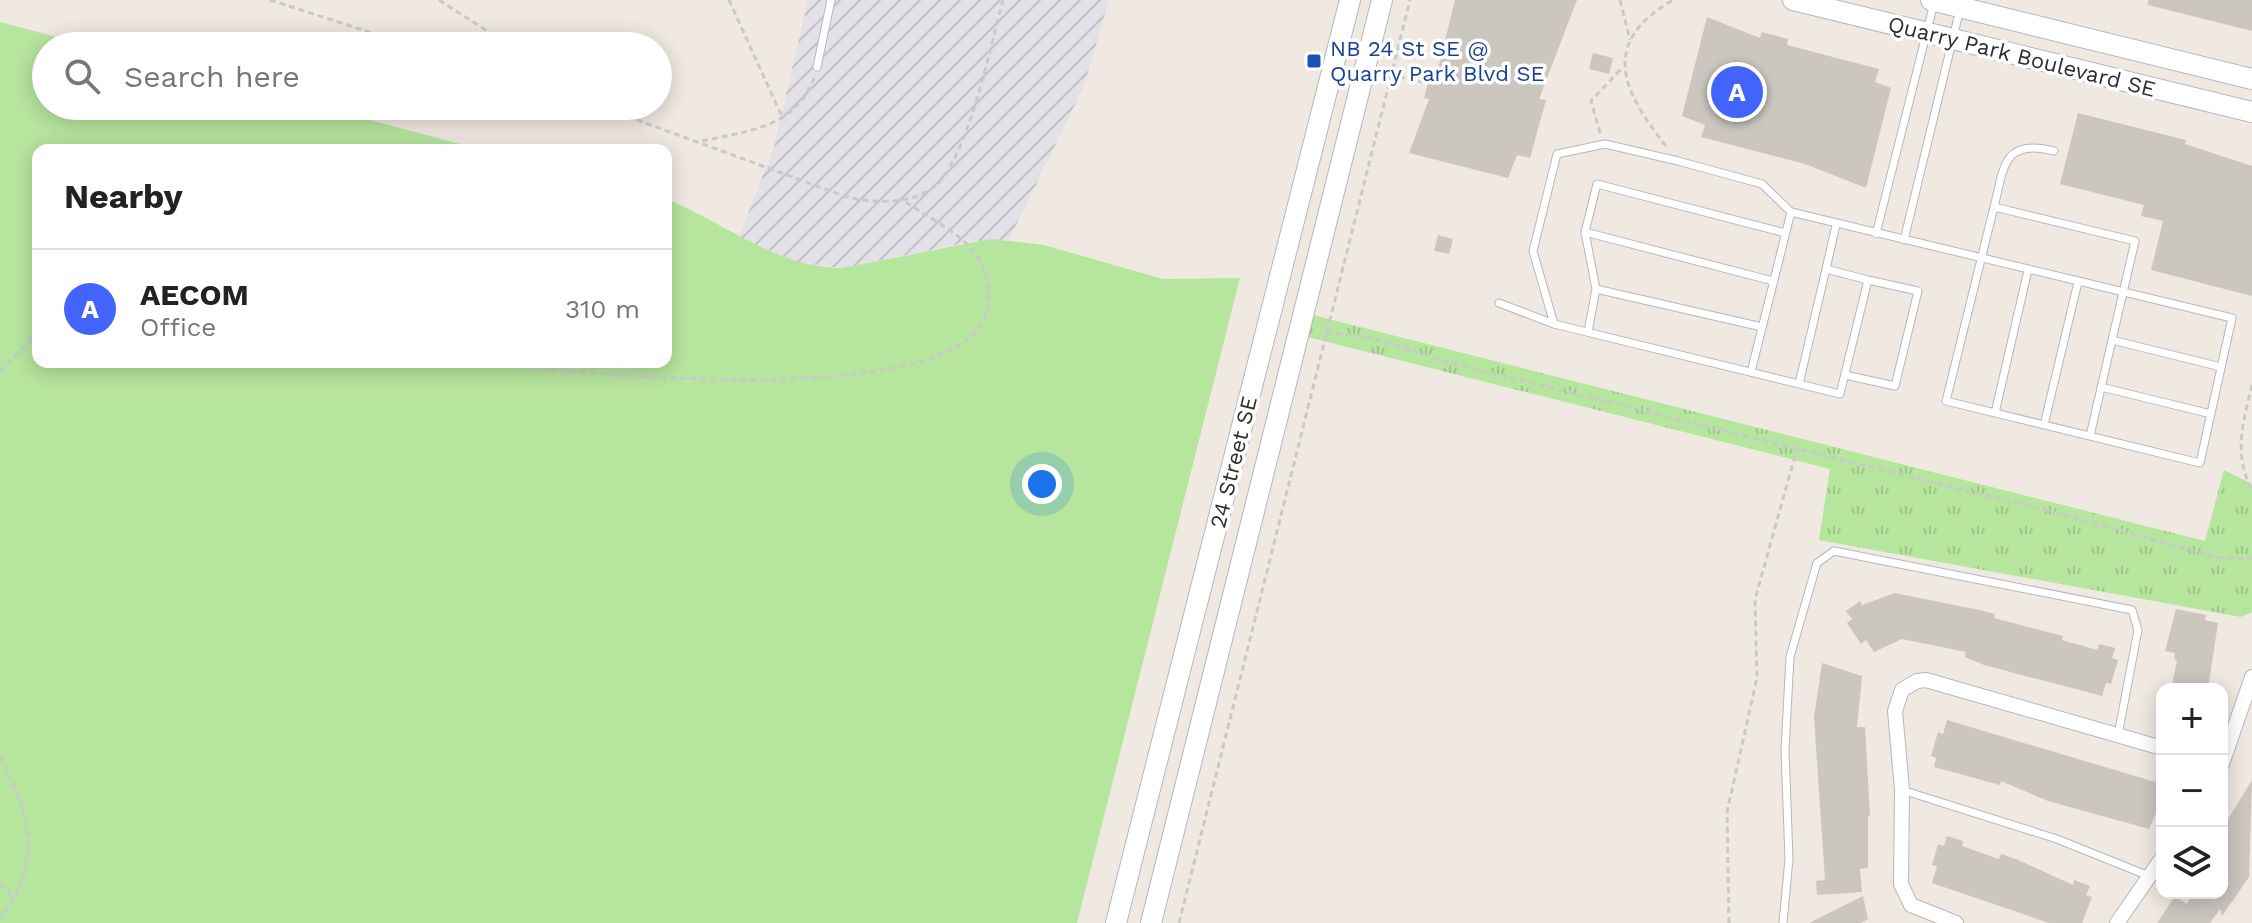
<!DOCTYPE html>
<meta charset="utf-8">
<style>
:root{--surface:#fff;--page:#f2f2f2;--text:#222;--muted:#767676;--line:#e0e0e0;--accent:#4264fb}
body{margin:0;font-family:"Work Sans",sans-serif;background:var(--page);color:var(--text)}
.controls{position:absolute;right:24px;bottom:24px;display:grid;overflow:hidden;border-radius:16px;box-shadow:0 4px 20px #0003}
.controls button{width:72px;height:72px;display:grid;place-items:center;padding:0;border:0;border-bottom:2px solid var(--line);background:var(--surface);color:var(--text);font:40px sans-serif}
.you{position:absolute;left:1042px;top:484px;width:28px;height:28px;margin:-20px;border:6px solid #fff;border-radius:50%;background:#1a73e8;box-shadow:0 0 0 12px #1a73e833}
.badge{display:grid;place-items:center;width:52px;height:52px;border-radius:50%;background:var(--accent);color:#fff;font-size:26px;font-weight:700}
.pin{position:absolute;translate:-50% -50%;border:4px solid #fff;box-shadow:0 2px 8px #0006}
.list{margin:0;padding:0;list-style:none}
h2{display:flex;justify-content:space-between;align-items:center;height:104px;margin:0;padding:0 32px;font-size:34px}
h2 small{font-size:26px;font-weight:400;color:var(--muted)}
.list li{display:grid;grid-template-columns:52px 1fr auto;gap:24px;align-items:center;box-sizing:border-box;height:120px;padding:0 32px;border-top:2px solid var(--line)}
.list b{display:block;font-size:30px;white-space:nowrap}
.list p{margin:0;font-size:26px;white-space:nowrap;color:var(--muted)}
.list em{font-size:26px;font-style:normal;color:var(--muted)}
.icon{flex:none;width:44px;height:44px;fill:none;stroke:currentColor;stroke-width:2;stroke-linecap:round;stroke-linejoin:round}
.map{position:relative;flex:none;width:2252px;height:923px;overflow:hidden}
.search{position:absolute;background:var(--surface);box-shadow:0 4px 20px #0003;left:32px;top:32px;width:640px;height:88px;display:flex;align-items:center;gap:20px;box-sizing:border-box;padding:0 28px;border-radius:44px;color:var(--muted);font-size:30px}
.panel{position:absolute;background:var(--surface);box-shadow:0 4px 20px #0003;left:32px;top:144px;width:640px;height:224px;border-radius:16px}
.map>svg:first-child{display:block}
.industrial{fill:url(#industrial-furrows)}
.grass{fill:#b6e59e}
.park{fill:url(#park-tufts)}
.building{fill:#cbc7bf}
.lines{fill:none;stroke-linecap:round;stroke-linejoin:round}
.service-casing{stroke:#b4b7c1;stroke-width:9}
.minor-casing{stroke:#b4b7c1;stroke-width:16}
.secondary-casing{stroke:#b4b7c1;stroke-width:22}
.path{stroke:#c9c9c9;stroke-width:3;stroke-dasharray:6 4;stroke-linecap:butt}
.service{stroke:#fff;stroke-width:7}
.minor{stroke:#fff;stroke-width:14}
.secondary{stroke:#fff;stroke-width:20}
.transit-dot{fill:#1a4fb4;stroke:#fff;stroke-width:3}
.labels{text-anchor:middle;stroke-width:7;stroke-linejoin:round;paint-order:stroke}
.transit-label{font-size:22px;fill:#164399;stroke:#fff;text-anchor:start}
.street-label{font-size:22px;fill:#2e2e2e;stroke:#fff}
</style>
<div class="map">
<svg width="2252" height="923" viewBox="0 0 2252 923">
<defs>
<pattern id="industrial-furrows" width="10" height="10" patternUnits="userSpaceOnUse" patternTransform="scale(2)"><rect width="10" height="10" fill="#e3e1e8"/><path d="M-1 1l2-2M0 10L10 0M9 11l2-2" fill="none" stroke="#c3c1c7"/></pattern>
<pattern id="park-tufts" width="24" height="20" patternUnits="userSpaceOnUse" patternTransform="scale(2)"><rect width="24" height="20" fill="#b6e59e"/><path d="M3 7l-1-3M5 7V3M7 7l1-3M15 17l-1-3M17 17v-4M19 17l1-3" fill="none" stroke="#9dc588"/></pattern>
</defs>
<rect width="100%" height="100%" fill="#efe9e1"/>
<!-- industrial -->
<path class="industrial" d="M808 0H1109L1084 86 1009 240 975 241 842 268 795 262 739 237 774 147Z"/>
<!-- grass -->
<path class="grass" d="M0 22 91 46H46V106H317L483 150H38V362H666V199C727 223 774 267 842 268L991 239 1044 245 1163 279 1240 278 1077 923H0Z"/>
<!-- park -->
<path class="park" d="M1313 315 2205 541 2224 470 2252 484V612L2241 617 1819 540 1830 469 1308 337Z"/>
<!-- building -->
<path class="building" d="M1455 0H1577L1539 99 1546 100 1530 158 1517 155 1508 178 1409 153 1429 99 1424 98 1431 72 1437 73Z
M2148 0H2252V31L2148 5Z
M1707 17 1760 38 1762 32 1788 39 1787 45 1879 69 1875 82 1891 88 1866 188 1805 164 1701 137 1705 125 1682 116Z
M1593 53 1613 58 1609 74 1589 69Z
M2078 113 2186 140 2185 144 2252 166V296L2151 270 2163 221 2141 216 2144 205 2060 184Z
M1438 235 1453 239 1449 254 1434 251Z
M1895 593 1979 610 1995 614 1994 618 2063 636 2062 640 2097 650 2099 644 2115 648 2112 658 2118 660 2111 684 2106 683 2102 696 1984 665 1965 657 1966 652 1902 639 1874 652 1866 640 1861 644 1847 623 1852 619 1846 611 1860 601 1862 605Z
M2176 609 2206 615 2205 620 2218 623 2208 689H2171L2177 660 2174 659 2175 653 2165 651Z
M1822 663 1862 676 1857 727H1865L1870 816H1868V868L1860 869 1862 892 1817 895 1816 881 1825 880 1814 717Z
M1947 720 2162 784 2156 799 2161 801 2149 829 2048 801 2001 781 2000 785 1934 767 1936 758 1931 756 1938 732 1943 734Z
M2252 780 2249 877 2222 916 2220 909 2210 923H2157L2175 896 2186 904 2195 893H2222V829Z
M1947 836 1963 841 1962 846 1999 859 2001 854 2016 859 2073 885 2074 880 2090 886 2086 895 2092 897 2082 923H2049L1932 883 1937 866 1932 865 1938 844 1944 846Z
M1863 896 1868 919 1861 923H1809Z"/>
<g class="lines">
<defs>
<path id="service" d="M817 67 831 0
M1994 207C2004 167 2003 138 2054 151
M1836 225 1826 269 1868 280 1840 394 1554 324 1533 251 1557 154 1605 144 1678 161 1762 184 1791 212 2232 318 2200 463 1946 401 1994 207 2135 241 2112 340
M1585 232 1597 184 1785 233
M1876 234 1934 3
M1904 240 1960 9
M1596 289 1585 232 1773 281
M1499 303 1554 324
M1588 332 1596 289 1762 327
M1751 372 1791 212
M1845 375 1895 386 1918 291 1868 280
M1799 384 1826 269
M2101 387 2211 414
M1995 413 2028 270
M2044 425 2078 282
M2090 436 2112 340 2221 367
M1902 790 2057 839 2149 876
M1783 923 1789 859 1785 750 1790 657 1817 563 1834 551 2132 610 2138 630 2118 735"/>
<path id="minor" d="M2222 764 2252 677
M1956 923 1911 905 1901 884 1902 790 1895 711 1902 690 1917 681 1926 680 2162 748
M2117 923 2162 858"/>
<path id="secondary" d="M1793 0 2252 112
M1931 0 2252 79
M1116 923 1350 0
M1151 923 1382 0"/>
</defs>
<!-- service casing -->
<use href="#service" class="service-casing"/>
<!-- minor casing -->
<use href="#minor" class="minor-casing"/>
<!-- secondary casing -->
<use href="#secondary" class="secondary-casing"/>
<!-- path -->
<path class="path" d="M270 0 413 46
M439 0 511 46
M729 0 783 119
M1620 0 1630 40
M1389 75 1428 83
M599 106 847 197C874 203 907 205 931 189 967 166 991 43 1003 0
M618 106 637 117
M1600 133 1591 101 1623 67
M702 141C748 131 795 128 814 78
M1666 146C1623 91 1598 44 1673 0
M1326 332 1367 337 1451 363 2088 521 2216 557 2252 559
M481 362C561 372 969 416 987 309 997 246 946 230 901 199
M0 371 38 333
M2252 385C2243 422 2233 454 2252 490
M0 756C30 815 44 861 0 919
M0 883 14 898
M1179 923 1410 0
M1729 923 1727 812 1757 678 1755 599 1797 449"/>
<!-- service -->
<use href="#service" class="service"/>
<!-- minor -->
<use href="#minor" class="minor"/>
<!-- secondary -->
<use href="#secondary" class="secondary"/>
</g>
<!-- markers -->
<rect class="transit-dot" x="1306" y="53" width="16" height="16" rx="4"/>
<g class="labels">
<!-- transit labels -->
<g class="transit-label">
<text x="1330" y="56">NB 24 St SE @<tspan x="1330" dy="25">Quarry Park Blvd SE</tspan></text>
</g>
<!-- street labels -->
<g class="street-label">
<text transform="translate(2022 56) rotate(14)" y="8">Quarry Park Boulevard SE</text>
<text transform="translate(1233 462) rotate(-76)" y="8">24 Street SE</text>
</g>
</g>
</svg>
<div class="controls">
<button>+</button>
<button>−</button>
<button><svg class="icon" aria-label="layers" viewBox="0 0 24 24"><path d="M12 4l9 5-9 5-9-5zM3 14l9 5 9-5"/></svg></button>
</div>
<div class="you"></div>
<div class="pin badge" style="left:1737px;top:92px">A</div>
<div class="search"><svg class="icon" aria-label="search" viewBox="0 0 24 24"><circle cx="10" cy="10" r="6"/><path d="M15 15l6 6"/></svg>Search here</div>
<section class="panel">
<h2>Nearby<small></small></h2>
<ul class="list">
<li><span class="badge">A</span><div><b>AECOM</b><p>Office</p></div><em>310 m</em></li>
</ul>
</section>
</div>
